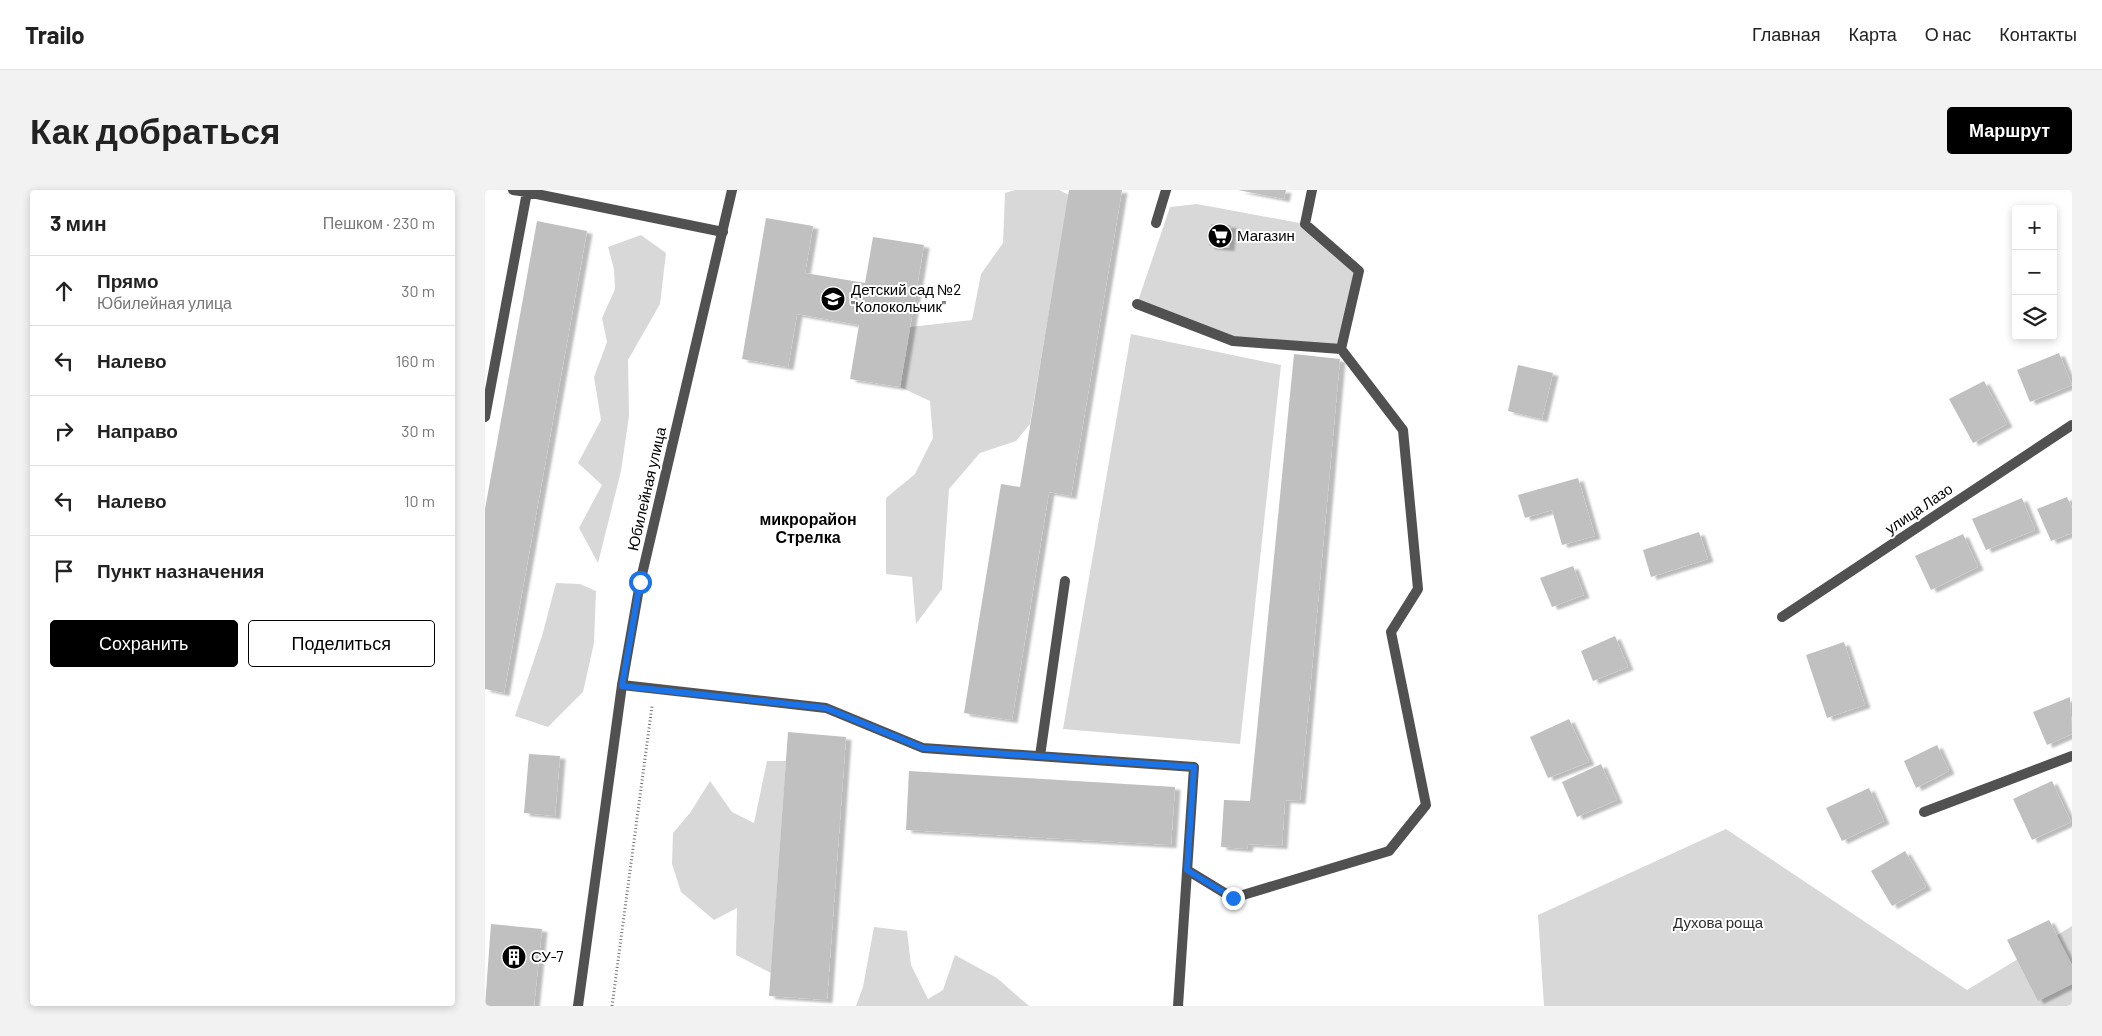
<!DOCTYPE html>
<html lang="ru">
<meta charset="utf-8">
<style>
:root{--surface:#fff;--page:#f2f2f2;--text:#222;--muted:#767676;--line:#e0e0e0;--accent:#000}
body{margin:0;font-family:Barlow,sans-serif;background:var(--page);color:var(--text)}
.controls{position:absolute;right:15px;top:15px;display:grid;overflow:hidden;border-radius:5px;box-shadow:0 2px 8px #0003}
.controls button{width:45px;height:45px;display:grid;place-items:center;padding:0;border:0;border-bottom:1px solid var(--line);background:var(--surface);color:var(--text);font:25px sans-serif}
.stop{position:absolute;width:15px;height:15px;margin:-11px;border:4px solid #1a73e8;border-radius:50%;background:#fff}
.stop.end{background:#1a73e8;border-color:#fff;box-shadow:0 1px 5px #0008}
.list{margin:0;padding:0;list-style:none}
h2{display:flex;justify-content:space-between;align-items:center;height:65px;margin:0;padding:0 20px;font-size:21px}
h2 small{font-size:16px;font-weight:400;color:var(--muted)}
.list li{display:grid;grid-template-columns:32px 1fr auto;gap:15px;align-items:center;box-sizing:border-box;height:70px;padding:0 20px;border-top:1px solid var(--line)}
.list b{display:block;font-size:19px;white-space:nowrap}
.list p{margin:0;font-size:16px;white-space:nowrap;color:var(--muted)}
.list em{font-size:16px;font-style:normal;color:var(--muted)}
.actions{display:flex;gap:10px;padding:15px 20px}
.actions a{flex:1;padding:11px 0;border:1px solid var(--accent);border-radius:5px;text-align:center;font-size:18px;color:var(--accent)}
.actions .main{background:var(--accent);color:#fff}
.icon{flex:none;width:28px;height:28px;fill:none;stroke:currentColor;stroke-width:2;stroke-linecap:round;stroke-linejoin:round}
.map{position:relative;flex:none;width:1587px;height:816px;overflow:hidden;border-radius:5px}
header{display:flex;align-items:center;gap:30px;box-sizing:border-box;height:70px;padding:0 25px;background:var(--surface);border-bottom:1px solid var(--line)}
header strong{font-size:24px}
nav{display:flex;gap:28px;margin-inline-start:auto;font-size:18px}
.intro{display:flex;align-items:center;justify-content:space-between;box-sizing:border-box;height:120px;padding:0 30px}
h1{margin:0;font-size:35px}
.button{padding:12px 22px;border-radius:5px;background:var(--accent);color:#fff;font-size:18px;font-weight:700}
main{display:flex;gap:30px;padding:0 30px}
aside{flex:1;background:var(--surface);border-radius:5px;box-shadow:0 2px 8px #0003}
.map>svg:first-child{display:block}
.green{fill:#d8d8d8}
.building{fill:#c0c0c0;filter:url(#shadow)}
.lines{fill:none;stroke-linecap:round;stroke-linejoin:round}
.path{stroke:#737373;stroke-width:3;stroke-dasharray:1 2.5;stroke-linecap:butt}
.service{stroke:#515151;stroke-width:10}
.minor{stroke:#515151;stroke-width:10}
.tertiary{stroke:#515151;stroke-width:10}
.route{stroke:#1a73e8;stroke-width:6}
.labels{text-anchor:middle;stroke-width:4;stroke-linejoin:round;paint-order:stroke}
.poi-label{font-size:15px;fill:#000;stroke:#fff;text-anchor:start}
.street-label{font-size:15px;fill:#000;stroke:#fff}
.park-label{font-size:15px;fill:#2f2f2f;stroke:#fff}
.neighbourhood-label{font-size:16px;font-weight:bold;fill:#000;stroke:#fff}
</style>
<header>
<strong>Trailo</strong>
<nav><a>Главная</a><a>Карта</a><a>О нас</a><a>Контакты</a></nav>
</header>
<div class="intro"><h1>Как добраться</h1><a class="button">Маршрут</a></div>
<main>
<aside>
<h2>3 мин<small>Пешком · 230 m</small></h2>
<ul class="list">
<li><svg class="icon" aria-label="ahead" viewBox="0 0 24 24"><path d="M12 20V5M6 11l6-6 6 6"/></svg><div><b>Прямо</b><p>Юбилейная улица</p></div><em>30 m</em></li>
<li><svg class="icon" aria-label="left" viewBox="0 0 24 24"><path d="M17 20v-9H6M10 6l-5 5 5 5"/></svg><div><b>Налево</b></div><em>160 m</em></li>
<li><svg class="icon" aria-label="right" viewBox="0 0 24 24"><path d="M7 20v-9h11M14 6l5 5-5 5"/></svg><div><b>Направо</b></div><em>30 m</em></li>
<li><svg class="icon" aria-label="left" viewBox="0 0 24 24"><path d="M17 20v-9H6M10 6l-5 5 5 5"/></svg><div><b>Налево</b></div><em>10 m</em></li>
<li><svg class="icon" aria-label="arrive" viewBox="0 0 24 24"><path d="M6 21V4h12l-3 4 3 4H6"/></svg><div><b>Пункт назначения</b></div></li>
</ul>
<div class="actions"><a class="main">Сохранить</a><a>Поделиться</a></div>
</aside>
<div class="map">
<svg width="1587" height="816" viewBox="0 0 1587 816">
<defs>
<filter id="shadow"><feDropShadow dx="5.5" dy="3" stdDeviation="1" flood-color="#0004"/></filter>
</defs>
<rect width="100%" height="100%" fill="#fff"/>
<!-- green -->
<path class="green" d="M530 0H574L584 5 545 234 531 251 495 263 464 299 457 399 431 434 427 387 401 384V308L430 284 448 248 445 211 415 197 425 137 487 130 496 84 518 53 520 3Z
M712 14 820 34 874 81 856 159 748 151 652 114 685 17Z
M156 45 181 63 175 114 143 170 144 226 136 281 113 373 94 338 117 295 93 273 116 230 109 187 122 152 117 128 130 99 129 79 123 57Z
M646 144 796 175 755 554 578 539Z
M71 393 95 394 111 401 109 453 98 502 63 537 30 526 57 446Z
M282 571H301L286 783 251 765 252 718 229 730 196 702 187 674 188 643 205 623 225 591 247 622 269 633Z
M1241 639 1482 800 1587 736V816H1059L1053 725Z
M389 737 422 741 426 775 443 809 458 800 470 765 512 788 544 816H371L378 797Z"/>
<!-- building -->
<path class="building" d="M584 0H637L586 306 564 302 527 530 479 523 516 294 535 297Z
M753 0H801L799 9Z
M281 28 328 36 320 83 380 93 388 47 439 55 415 197 365 189 374 135 312 124 303 177 257 169Z
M52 31 102 41 19 503 0 499V319Z
M726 34 746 35 744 58 724 56Z
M1574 163 1587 195 1545 212 1532 180Z
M809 164 855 169 815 611 800 610 797 656 763 654 762 659 736 657 739 610 765 611Z
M1033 175 1068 183 1057 229 1023 221Z
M1499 191 1522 234 1488 253 1464 209Z
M1093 288 1110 346 1077 355 1067 320 1040 328 1033 305Z
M1582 307 1587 318V343L1566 351 1552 319Z
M1537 308 1550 340 1501 360 1487 329Z
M1214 342 1223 369 1166 387 1158 360Z
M1478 344 1493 377 1446 400 1430 366Z
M1088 376 1099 405 1067 417 1055 388Z
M1130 446 1143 477 1108 491 1096 461Z
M1359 452 1380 515 1342 528 1321 465Z
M1585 507 1587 544 1562 555 1548 522Z
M1084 529 1104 572 1063 588 1045 547Z
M303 542 361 547 342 810 284 806Z
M1452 555 1464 581 1431 598 1419 571Z
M44 564 75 566 70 626 39 623Z
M1116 574 1132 610 1092 627 1077 592Z
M424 581 690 597 686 655 421 640Z
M1567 591 1586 632 1547 650 1528 609Z
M1384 598 1399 631 1357 651 1341 618Z
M1420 661 1441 697 1407 716 1386 681Z
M1564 730 1587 775V794L1553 811 1522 750Z
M6 734 57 739 49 816H0Z"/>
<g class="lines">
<!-- path -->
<path class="path" d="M127 816 167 516"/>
<!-- service -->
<path class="service" d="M28 0 42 2
M827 0 820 34 874 81 856 159
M671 33 681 0
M652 114 748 151 856 159 918 240 933 399 906 442 941 615 904 661 748 708 702 680
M0 227 42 2 238 42
M137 495 341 518 438 558 709 577 693 816
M555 566 580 391"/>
<!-- minor -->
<path class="minor" d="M1297 427 1587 235
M1439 622 1587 566"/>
<!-- tertiary -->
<path class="tertiary" d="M93 816 137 495 155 393 247 0"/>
</g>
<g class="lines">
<!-- route -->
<path class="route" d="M155 392 137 496 341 518 438 558 709 577 702 680 748 708"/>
</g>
<!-- icons -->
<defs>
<symbol id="supermarket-disc" viewBox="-11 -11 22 22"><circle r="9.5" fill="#000" stroke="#fff"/><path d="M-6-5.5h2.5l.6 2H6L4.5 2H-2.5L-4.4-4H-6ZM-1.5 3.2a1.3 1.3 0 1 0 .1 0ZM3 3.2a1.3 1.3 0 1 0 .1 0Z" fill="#fff"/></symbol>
<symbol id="school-disc" viewBox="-11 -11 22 22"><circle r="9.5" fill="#000" stroke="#fff"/><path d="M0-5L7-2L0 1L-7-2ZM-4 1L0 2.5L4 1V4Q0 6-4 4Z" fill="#fff"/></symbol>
<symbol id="building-disc" viewBox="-11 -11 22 22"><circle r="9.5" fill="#000" stroke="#fff"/><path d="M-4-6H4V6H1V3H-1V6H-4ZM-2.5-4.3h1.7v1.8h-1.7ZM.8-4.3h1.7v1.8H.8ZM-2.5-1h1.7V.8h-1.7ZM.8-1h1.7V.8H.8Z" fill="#fff"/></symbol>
</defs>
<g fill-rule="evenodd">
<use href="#supermarket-disc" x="721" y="32" width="28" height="28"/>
<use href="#school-disc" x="334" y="95" width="28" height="28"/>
<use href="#building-disc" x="15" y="753" width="28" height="28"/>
</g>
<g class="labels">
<!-- poi labels -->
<g class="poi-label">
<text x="752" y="51">Магазин</text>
<text x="366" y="105">Детский сад №2<tspan x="366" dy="17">"Колокольчик"</tspan></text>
<text x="46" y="772">СУ-7</text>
</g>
<!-- street labels -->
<g class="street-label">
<text transform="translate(162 299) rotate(-77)" y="5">Юбилейная улица</text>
<text transform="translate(1434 319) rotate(-34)" y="5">улица Лазо</text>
</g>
<!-- park labels -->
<g class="park-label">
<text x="1233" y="738">Духова роща</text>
</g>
<!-- neighbourhood labels -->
<g class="neighbourhood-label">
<text x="323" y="335">микрорайон<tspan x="323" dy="18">Стрелка</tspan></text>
</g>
</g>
</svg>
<div class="controls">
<button>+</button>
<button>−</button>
<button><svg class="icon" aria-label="layers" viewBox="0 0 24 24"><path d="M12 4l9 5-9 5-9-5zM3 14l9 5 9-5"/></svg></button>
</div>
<div class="stop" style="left:155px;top:392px"></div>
<div class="stop end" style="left:748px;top:708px"></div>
</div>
</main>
